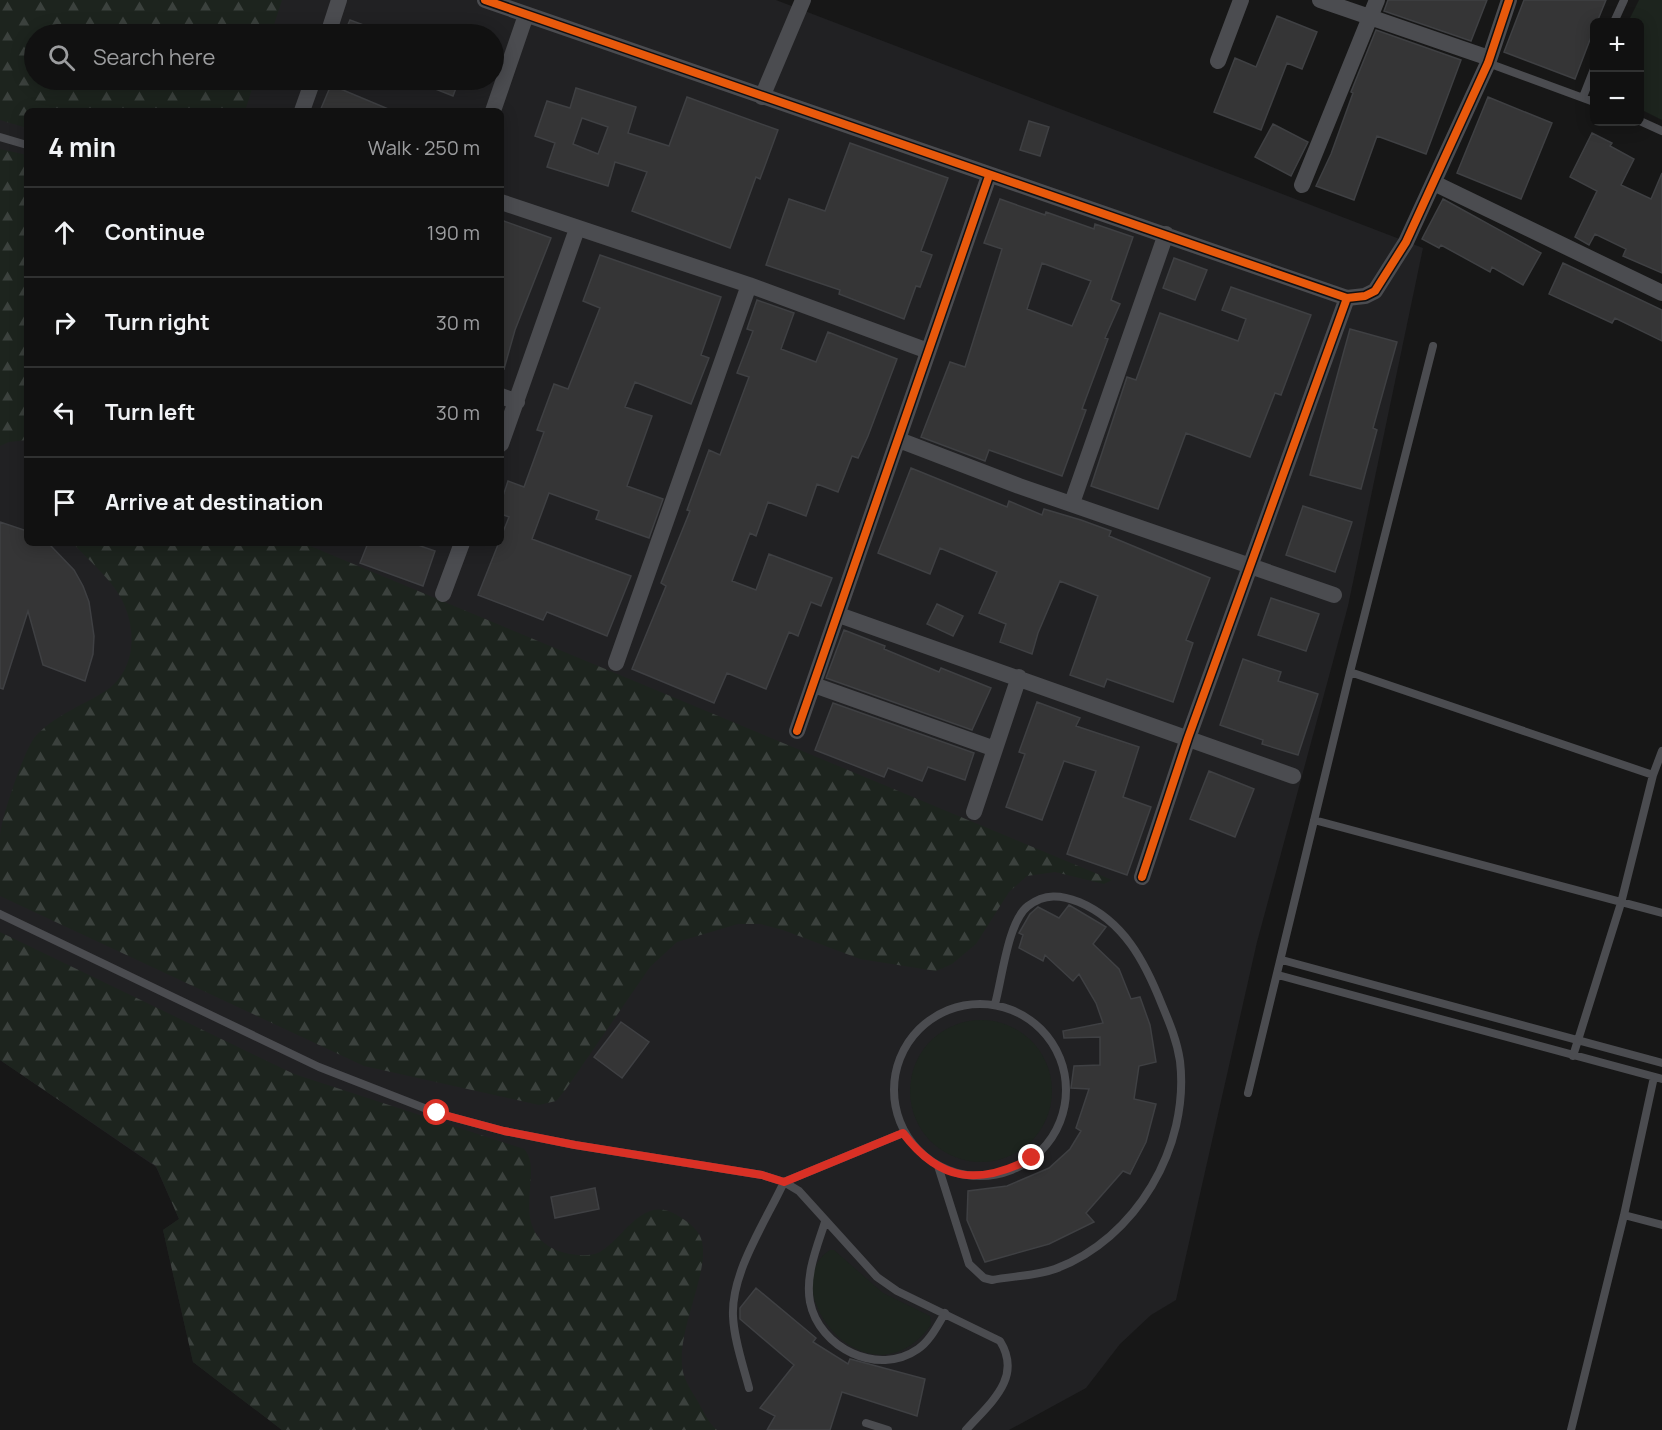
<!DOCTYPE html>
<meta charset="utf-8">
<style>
:root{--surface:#111;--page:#1e1f1f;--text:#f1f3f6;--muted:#9c9d9f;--line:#303131}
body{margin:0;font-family:Manrope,sans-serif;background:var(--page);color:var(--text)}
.controls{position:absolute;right:18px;top:18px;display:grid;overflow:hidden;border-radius:9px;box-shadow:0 3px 15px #0003}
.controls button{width:54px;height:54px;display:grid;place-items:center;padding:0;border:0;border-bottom:2px solid var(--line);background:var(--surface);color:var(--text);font:30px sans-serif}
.stop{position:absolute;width:18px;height:18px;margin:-14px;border:4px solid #d93025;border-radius:50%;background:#fff}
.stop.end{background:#d93025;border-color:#fff;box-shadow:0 2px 6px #0008}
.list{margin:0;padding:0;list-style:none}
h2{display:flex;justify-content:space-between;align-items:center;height:78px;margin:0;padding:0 24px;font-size:26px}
h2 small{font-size:20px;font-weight:400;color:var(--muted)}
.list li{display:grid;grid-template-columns:39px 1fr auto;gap:18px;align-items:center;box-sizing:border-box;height:90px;padding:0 24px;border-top:2px solid var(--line)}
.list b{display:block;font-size:22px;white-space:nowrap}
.list em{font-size:20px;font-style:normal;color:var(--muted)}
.icon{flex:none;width:33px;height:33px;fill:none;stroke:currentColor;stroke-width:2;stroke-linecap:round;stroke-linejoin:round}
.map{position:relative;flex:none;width:1662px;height:1430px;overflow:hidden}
.search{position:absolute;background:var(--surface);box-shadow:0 3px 15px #0003;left:24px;top:24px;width:480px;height:66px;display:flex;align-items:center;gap:15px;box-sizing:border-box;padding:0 21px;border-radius:33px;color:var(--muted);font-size:22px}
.panel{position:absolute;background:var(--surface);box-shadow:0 3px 15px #0003;left:24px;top:108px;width:480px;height:438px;border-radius:9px}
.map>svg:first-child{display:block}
.built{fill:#212123;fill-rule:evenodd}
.green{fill:#1d241e}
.forest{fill:url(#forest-firs)}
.building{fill:#353536;stroke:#3f4043;stroke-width:1.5;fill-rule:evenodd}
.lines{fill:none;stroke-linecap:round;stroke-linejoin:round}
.service{stroke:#4b4c50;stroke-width:8}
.minor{stroke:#4b4c50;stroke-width:16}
.cycleway-casing{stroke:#111113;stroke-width:11}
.cycleway{stroke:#e8590c;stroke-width:8}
.route{stroke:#d93025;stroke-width:8}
</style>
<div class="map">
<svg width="1662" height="1430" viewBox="0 0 1662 1430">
<defs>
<pattern id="forest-firs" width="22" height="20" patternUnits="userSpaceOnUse" patternTransform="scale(1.5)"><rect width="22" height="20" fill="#1d241e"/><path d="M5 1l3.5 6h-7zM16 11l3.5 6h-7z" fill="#3b413d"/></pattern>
</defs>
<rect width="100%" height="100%" fill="#171717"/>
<!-- built -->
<path class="built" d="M0 0H776L1423 248 1348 606 1257 942 1176 1300 1151 1315 1120 1344 1086 1388 1009 1430H282L193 1362 163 1230 179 1219 156 1167 0 1060ZM34 34H494V80H34ZM27 111H501V543H27Z"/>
<!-- green -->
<path class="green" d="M1639 0H1662V120L1640 109V22H1628Z
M910 1091a71 71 0 1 1 142 0a71 71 0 1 1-142 0Z
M830 1250H834L883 1293 930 1316 931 1325C868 1411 772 1287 830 1250Z"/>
<!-- forest -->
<path class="forest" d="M0 0H282L271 34H34V80H255L245 111H27V128L0 120Z
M0 149 27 155V440L9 442 0 446Z
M73 543H303L1112 880 1104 884 1055 872 1027 876 1009 892 976 944 952 964 936 971 860 959 783 930 760 924H738L677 942 650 967 566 1089 556 1101 539 1105 364 1066 0 896C0 876 0 856 0 836 1 819 24 750 35 737 52 717 81 706 104 692 136 672 138 630 121 598 110 578 88 560 73 543Z
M0 932 294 1074 524 1149C544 1170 511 1219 547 1245 559 1254 587 1259 600 1252 624 1238 642 1196 675 1214 684 1219 693 1225 699 1234 716 1263 674 1330 683 1372 685 1381 692 1392 697 1400 703 1410 708 1423 717 1430H282L193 1362 163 1230 179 1219 156 1166 0 1060Z"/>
<!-- building -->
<path class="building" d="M1388 0H1487L1471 41 1384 11Z
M1524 0H1606L1597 22H1594V29L1575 79 1504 52Z
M1277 16 1317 32 1302 69 1287 63 1261 130 1214 112 1235 58 1256 67Z
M350 20 385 33V34H344Z
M1376 30 1461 60 1426 154 1377 136 1354 200 1316 186 1331 154 1353 93 1351 92Z
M413 80H459L453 96Z
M331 85 393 111H320Z
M576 88 636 107 628 133 669 146 687 97 778 130 760 179 756 177 730 248 632 211 647 172 615 162 608 186 547 167 555 143 535 136 547 101 570 108ZM582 118 608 127 598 154 573 144Z
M1488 97 1552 123 1521 199 1457 173Z
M1029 121 1049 127 1040 156 1020 150Z
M1273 124 1308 142 1291 176 1255 157Z
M1592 133 1612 143 1610 146 1634 159 1621 185 1651 199 1662 173V273L1623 256 1626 249 1595 234 1589 245 1575 237 1597 191 1570 177Z
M850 143 948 178 921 251 932 255 920 287 916 286 904 319 839 294 840 290 766 265 789 199 825 211Z
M1000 199 1045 215 1046 212 1094 229 1095 224 1133 237 1111 300 1120 304 1105 338 1108 339 1082 409 1086 410 1062 476 989 450 985 461 921 437 950 362 965 367 1002 249 984 243ZM1042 263 1091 281 1072 326 1027 309Z
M1443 199 1541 253 1523 285 1492 267 1490 272 1441 245 1439 248 1422 239Z
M501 220 551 238 515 330 504 369 501 368Z
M600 255 721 297 701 355 709 358 691 404 635 382 625 407 652 416 627 486 663 499 649 538 596 519 599 511 549 493 532 539 631 576 607 636 547 612 543 620 478 595 509 517 501 514V502L508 481 524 487 544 432 537 430 554 384 568 389 600 308 583 301Z
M1174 258 1207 270 1195 300 1163 288Z
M1563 263 1662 310V341L1615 318 1612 323 1549 294Z
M1231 287 1311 315 1281 395 1275 393 1250 457 1186 433 1158 509 1091 486 1127 377 1136 380 1160 313 1238 341 1246 319 1222 310Z
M757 300 794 313 781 349 816 362 828 332 897 359 868 436 858 458 852 456 838 492 817 484 806 516 768 502 756 536 750 533 732 581 756 590 769 554 832 578 821 606 811 602 798 636 789 632 766 689 727 673 714 703 632 669 666 586 661 583 690 511 687 510 709 450 720 455 749 377 737 373 753 331 747 329Z
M1350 329 1397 342 1373 428 1377 430 1361 489 1310 475Z
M911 468 1007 507 1009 501 1042 515 1044 509 1081 520 1111 531 1109 536 1210 578 1186 640 1193 643 1173 702 1107 679 1104 687 1070 675 1098 596 1060 581 1038 633 1032 654 1000 642 1006 624 979 613 997 572 940 548 930 574 878 553Z
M1303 506 1352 522 1335 572 1286 555Z
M0 522 27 531V543L50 545 74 570 83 586 89 602 94 636 93 654 85 681 43 665 28 611 3 689 0 688Z
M368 543H412L435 551 423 586 360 563Z
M1271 598 1319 614 1306 651 1258 635Z
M937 604 963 616 953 636 927 624Z
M844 630 885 646 884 649 939 672 941 668 991 688 972 730 826 678Z
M1243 659 1281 672 1278 681 1318 694 1298 755 1262 744 1263 740 1220 725Z
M1037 702 1080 718 1076 726 1139 747 1123 797 1151 807 1127 875 1067 854 1096 771 1064 761 1042 820 1006 807 1025 754 1019 752Z
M833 703 974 753 965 780 928 767 922 781 888 768 884 777 815 750Z
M1209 771 1254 789 1235 837 1190 819Z
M1069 905 1106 927 1093 944 1119 969 1131 999 1140 997 1150 1025 1156 1062 1139 1066 1134 1099 1156 1104 1146 1142 1130 1174 1123 1171 1086 1213 1094 1222 1049 1244 985 1262 967 1220 968 1191 1007 1186 1049 1168 1070 1149 1081 1131 1076 1128 1089 1089 1071 1088 1074 1066 1100 1065V1037L1064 1038 1063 1031 1103 1023 1096 1003 1079 974 1073 981 1045 955 1043 961 1019 948 1023 935 1019 933 1030 914 1038 907 1059 918Z
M621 1022 649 1042 622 1078 594 1057Z
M595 1188 599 1209 555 1218 551 1197Z
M756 1288 816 1338 813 1342 848 1364 850 1359 925 1379 917 1416 842 1392 830 1430H767L775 1416 760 1408 794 1365 740 1319V1308Z"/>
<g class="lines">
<!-- service -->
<path class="service" d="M1614 22 1624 0
M1488 63 1594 102
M1583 97 1594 69
M1640 121 1662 131
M0 137 27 145
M1350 672 1433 346
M1314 820 1662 913
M0 914 319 1067 437 1113 504 1131 575 1145 762 1175 784 1182 799 1191 877 1277 897 1291 1000 1341C1023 1378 990 1403 966 1430
M1282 960 1662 1063
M1278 975 1662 1079
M894 1090a86 86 0 1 1 172 0a86 86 0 1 1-172 0Z
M1573 1056 1621 903 1653 775 1662 751
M1248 1093 1350 672 1653 775
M938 1166 969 1264 984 1278 992 1280C1012 1276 1036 1276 1055 1269 1136 1239 1190 1147 1180 1061 1177 1041 1170 1024 1162 1005 1145 962 1124 921 1079 902 1061 895 1045 893 1028 906 1008 921 1002 979 995 1004
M1624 1215 1662 1225
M825 1222C817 1247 805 1275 810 1302 819 1348 878 1377 918 1349 930 1341 937 1326 945 1313
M749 1388C743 1365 734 1340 733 1316 731 1272 766 1221 784 1182L903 1133
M866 1423 888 1430
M1571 1430 1624 1215 1654 1077"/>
<!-- minor -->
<path class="minor" d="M485 0 1347 298 1365 296 1375 291 1406 242 1488 63 1509 0
M1320 0 1489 58
M328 34 339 0
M1218 61 1241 0
M762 97 803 0
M302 111 313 80
M493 111 526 15
M1434 183 1662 293
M1302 185 1377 0
M501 202 749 285 928 351
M501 396 517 402
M899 440 1019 486 1334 595
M501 444 577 229
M1072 503 1166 234
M443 594 462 543
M839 615 1293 776
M616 663 749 285
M814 685 995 749
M797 731 989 176
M974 812 1019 677
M1142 877 1188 738 1347 298"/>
<defs>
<path id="cycleway" d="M485 0 1347 298 1365 296 1375 291 1406 242 1488 63 1509 0
M797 731 989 176
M1142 877 1188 738 1347 298"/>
</defs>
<!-- cycleway casing -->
<use href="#cycleway" class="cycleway-casing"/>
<!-- cycleway -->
<use href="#cycleway" class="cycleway"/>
</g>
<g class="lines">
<!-- route -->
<path class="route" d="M437 1113 504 1131 575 1145 762 1175 784 1182 903 1133C940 1182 979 1186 1032 1158"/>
</g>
</svg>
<div class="controls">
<button>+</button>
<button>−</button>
</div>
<div class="stop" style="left:437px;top:1113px"></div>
<div class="stop end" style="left:1032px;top:1158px"></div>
<div class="search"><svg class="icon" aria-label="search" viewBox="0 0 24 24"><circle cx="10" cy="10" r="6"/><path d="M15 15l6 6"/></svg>Search here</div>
<section class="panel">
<h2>4 min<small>Walk · 250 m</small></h2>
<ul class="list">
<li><svg class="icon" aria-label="ahead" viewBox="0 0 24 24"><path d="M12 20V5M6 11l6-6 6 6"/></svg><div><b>Continue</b></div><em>190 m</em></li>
<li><svg class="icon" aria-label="right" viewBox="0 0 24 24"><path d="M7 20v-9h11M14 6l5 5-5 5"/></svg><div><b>Turn right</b></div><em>30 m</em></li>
<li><svg class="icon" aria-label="left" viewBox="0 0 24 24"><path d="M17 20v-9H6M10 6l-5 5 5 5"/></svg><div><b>Turn left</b></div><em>30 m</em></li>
<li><svg class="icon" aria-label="arrive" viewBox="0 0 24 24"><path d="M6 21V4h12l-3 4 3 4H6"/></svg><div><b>Arrive at destination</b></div></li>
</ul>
</section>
</div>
